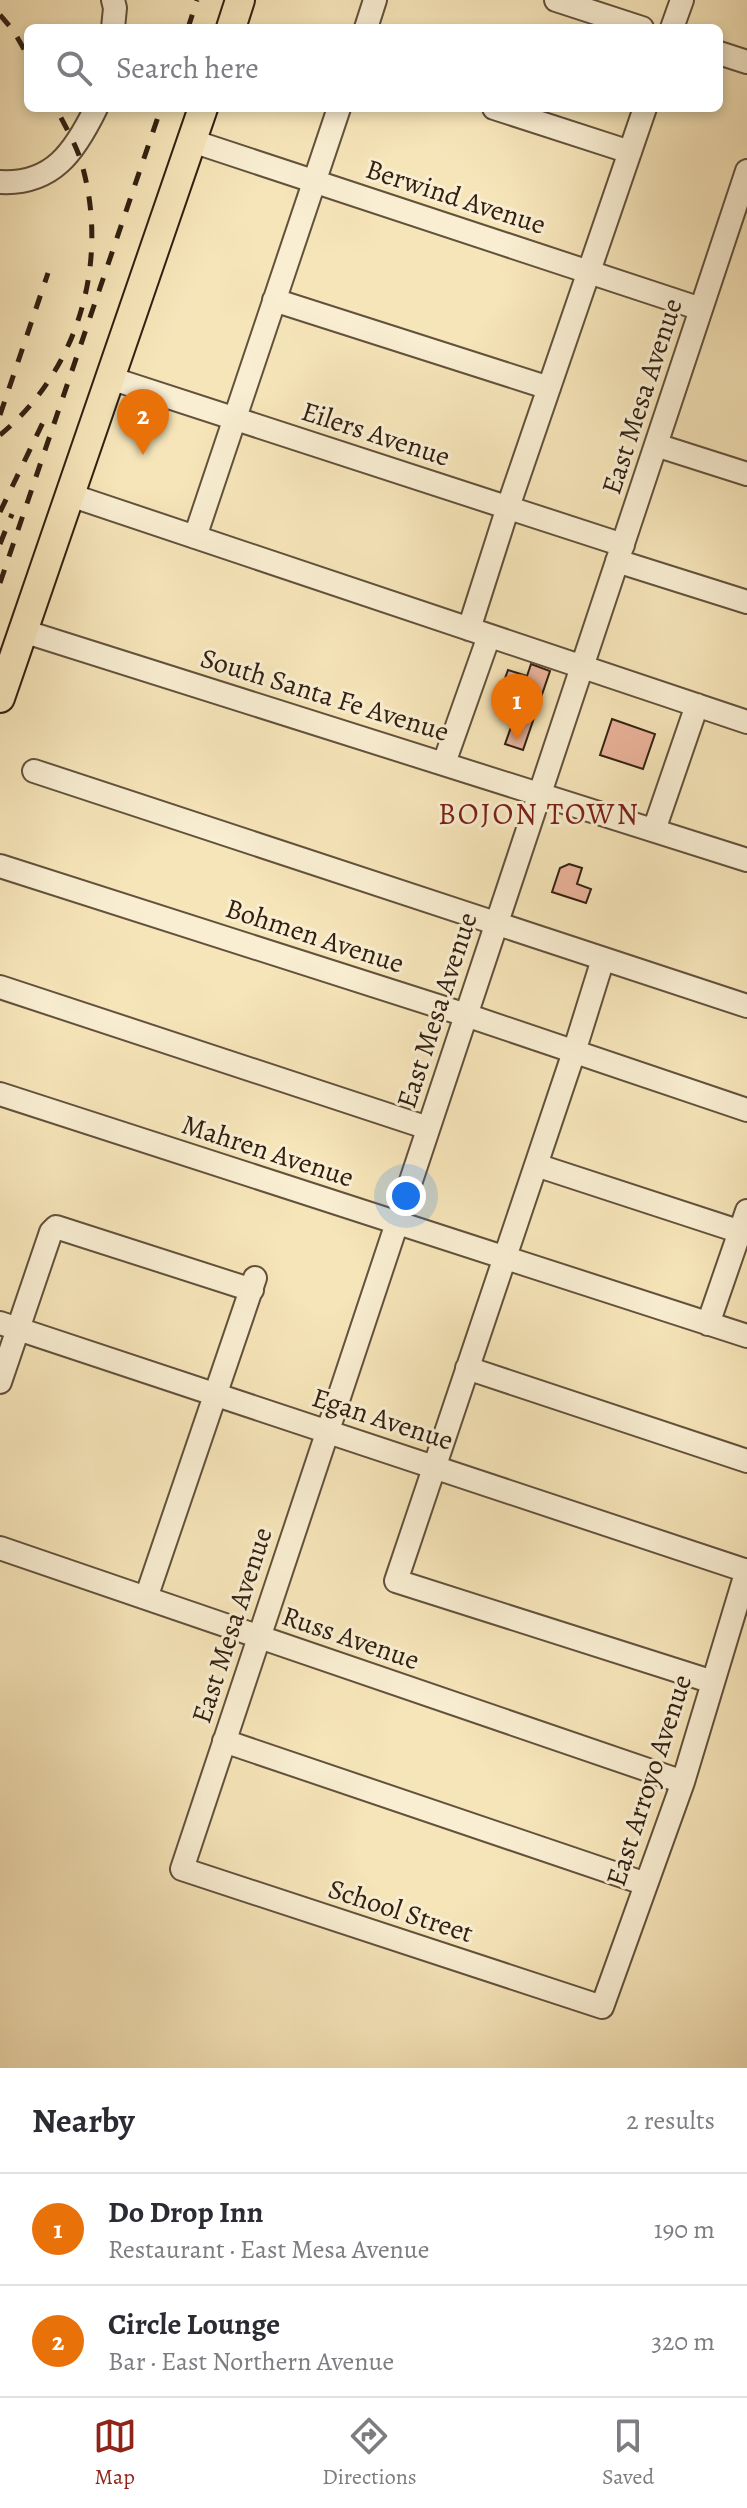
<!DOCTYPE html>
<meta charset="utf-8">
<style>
:root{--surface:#fff;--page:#f2f2f3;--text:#2b2b33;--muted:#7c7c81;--line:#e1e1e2;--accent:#8f2418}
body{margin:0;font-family:Alegreya,serif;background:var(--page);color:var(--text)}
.you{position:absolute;left:406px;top:1196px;width:28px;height:28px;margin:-20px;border:6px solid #fff;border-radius:50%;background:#1a73e8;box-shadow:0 0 0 12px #1a73e833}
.badge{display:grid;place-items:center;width:52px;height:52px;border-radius:50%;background:var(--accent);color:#fff;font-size:26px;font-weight:700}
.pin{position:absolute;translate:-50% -66px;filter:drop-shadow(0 2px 4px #0008)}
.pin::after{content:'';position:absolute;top:42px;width:28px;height:24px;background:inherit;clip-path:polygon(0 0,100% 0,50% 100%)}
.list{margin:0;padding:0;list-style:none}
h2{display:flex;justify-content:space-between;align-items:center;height:104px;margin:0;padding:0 32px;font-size:34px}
h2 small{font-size:26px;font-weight:400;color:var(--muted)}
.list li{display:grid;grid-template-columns:52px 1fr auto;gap:24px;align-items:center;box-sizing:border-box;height:112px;padding:0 32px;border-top:2px solid var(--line)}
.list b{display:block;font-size:30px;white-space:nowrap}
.list p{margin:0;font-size:26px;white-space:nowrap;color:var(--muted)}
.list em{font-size:26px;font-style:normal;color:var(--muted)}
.icon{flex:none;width:44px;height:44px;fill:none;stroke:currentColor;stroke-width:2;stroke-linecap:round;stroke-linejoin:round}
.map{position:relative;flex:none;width:747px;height:2068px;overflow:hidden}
.search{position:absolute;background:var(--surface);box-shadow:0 4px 12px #0003;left:24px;right:24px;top:24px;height:88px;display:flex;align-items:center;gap:20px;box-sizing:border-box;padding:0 28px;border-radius:12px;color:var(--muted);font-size:30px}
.sheet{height:328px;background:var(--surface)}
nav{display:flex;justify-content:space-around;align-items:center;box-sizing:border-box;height:112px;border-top:2px solid var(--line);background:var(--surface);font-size:22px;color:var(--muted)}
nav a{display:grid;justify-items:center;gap:4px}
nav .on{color:var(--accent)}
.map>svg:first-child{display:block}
.building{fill:#ebb39b;stroke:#312012;stroke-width:2}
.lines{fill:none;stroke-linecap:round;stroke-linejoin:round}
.minor-casing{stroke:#62513c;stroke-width:26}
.major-casing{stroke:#312012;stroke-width:32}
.minor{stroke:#f9eed2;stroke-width:22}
.major{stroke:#f6e5b9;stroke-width:28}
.rail{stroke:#312012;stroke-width:5;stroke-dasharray:14 14;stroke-linecap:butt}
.labels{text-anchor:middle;stroke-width:6;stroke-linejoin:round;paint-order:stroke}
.street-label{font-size:28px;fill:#312012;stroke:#f9eed2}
.neighbourhood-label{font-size:30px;letter-spacing:2px;fill:#7a1f14;stroke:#f9eed2}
</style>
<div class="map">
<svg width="747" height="2068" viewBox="0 0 747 2068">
<rect width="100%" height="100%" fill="#f6e5b9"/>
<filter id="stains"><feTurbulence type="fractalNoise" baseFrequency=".0025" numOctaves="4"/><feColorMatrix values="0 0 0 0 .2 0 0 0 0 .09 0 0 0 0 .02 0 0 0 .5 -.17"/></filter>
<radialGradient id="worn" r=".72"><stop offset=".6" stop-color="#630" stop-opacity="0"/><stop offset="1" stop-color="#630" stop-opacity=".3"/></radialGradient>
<!-- building -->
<path class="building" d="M531 664 550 671 523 750 505 744 520 702 499 695 508 670 527 676Z
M612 719 655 734 643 769 600 755Z
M569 864 582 868 577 884 591 889 586 903 552 892 560 868Z"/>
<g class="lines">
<defs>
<path id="minor" d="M556 0 642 28
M113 28 115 8 113 0
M366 28 375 0
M672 28 682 0
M719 53 747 62
M494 108 630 152
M192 141 701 309
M747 171 182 1869 602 2007 683 1782 747 1570
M0 182C53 185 75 151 96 108
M274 300 549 388
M110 378 623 545
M656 445 747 474
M70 495 747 722
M195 537 339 108
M617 561 747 602
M469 629 508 507 645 108
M23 631 747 860
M444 763 489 636
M34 771 747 1006
M654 830 697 705
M0 866 466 1015 747 1110
M603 959 574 1052 396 1581 713 1682
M0 987 428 1128
M0 1094 747 1336
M536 1165 747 1234
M0 1323 747 1571
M708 1324 747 1211
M467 1368 747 1461
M0 1382 51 1232 56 1227 252 1290
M0 1548 683 1782
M146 1598 255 1278
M224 1741 646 1884"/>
<path id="major" d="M231 28 240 0
M0 698 203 108"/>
</defs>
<!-- minor casing -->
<use href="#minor" class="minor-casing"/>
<!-- major casing -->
<use href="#major" class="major-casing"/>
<!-- minor -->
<use href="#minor" class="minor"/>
<!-- major -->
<use href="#major" class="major"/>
<!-- rail -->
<path class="rail" d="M0 15 13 30 28 56
M188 28 197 0
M0 415 48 273
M0 435C80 369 111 257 80 158 74 141 64 124 56 108
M0 512 47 414
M0 544 12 514
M0 583 161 108"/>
</g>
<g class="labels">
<!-- street labels -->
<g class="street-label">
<text transform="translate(456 196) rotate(18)" y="10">Berwind Avenue</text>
<text transform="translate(641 396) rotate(-72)" y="10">East Mesa Avenue</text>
<text transform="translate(376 433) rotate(18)" y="10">Eilers Avenue</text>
<text transform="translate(325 694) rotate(17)" y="10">South Santa Fe Avenue</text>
<text transform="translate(315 935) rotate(18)" y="10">Bohmen Avenue</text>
<text transform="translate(436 1010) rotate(-72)" y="10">East Mesa Avenue</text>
<text transform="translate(268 1150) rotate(18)" y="10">Mahren Avenue</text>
<text transform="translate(383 1418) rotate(18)" y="10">Egan Avenue</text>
<text transform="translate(231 1625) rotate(-72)" y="10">East Mesa Avenue</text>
<text transform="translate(351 1637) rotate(19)" y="10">Russ Avenue</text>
<text transform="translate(648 1780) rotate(-72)" y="10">East Arroyo Avenue</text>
<text transform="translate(401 1910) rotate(18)" y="10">School Street</text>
</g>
<!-- neighbourhood labels -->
<g class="neighbourhood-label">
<text x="539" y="824">BOJON TOWN</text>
</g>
</g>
<rect width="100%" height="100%" filter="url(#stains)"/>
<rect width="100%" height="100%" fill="url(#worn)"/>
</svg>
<div class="you"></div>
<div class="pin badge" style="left:517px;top:740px;background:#e8710a">1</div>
<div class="pin badge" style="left:143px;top:455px;background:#e8710a">2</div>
<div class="search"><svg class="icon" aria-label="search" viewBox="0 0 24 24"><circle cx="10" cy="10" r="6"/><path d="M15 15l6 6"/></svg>Search here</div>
</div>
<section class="sheet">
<h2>Nearby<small>2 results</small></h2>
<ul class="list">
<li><span class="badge" style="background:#e8710a">1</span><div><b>Do Drop Inn</b><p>Restaurant · East Mesa Avenue</p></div><em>190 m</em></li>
<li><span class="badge" style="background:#e8710a">2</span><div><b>Circle Lounge</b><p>Bar · East Northern Avenue</p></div><em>320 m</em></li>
</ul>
</section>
<nav>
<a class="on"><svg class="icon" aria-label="map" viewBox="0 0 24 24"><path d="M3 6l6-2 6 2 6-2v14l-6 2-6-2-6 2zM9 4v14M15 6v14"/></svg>Map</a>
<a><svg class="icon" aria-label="directions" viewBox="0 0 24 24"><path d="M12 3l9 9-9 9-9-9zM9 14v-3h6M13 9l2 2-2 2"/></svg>Directions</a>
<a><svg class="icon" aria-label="saved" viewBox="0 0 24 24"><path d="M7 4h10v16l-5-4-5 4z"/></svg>Saved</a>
</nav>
